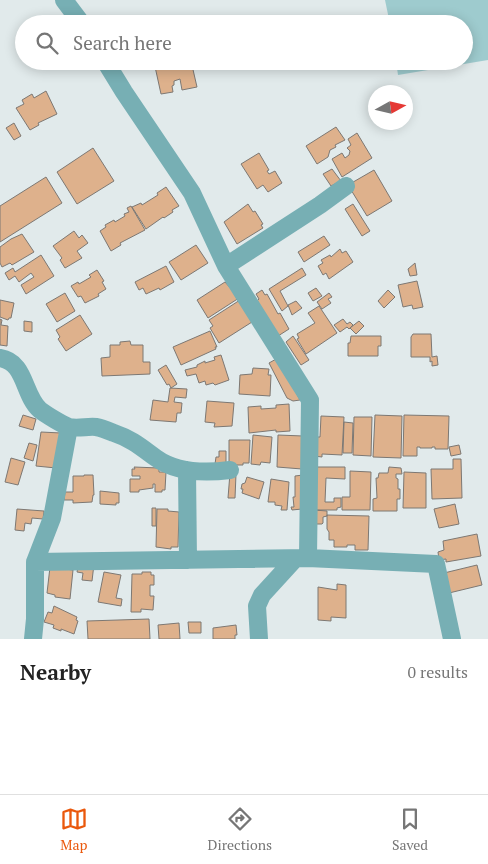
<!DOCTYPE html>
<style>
:root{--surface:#fff;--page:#f6f6f6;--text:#222;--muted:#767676;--line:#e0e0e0;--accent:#ea580c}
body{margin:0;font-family:"PT Serif",serif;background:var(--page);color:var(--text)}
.compass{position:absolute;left:368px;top:85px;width:45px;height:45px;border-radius:50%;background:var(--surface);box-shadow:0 2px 12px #0003;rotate:82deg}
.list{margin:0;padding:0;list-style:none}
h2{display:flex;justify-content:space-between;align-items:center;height:65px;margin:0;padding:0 20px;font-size:21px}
h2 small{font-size:16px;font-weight:400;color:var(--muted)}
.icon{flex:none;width:28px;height:28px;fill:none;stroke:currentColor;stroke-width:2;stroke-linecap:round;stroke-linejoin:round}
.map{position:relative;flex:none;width:488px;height:639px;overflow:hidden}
.search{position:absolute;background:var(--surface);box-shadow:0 2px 12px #0003;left:15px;right:15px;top:15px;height:55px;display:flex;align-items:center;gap:12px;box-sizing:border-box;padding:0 18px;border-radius:28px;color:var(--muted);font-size:19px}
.sheet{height:155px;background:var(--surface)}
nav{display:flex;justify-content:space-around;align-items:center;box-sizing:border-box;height:70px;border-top:1px solid var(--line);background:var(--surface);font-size:14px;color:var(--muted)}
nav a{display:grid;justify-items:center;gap:2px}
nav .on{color:var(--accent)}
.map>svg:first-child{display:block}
.green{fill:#9ecbce}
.building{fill:#deb18c;stroke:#7d7873}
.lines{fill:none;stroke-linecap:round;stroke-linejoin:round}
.minor{stroke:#77afb4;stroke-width:18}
</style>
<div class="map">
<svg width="488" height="639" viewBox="0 0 488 639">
<rect width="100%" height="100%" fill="#e1eaeb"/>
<!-- green -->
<path class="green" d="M385 0H488V60L398 75 396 61H464V24H390Z"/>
<!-- building -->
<path class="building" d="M166 61H191L197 87 182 90 180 79 174 81V85L172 86 173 92 161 94 154 62Z
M46 91 57 114 38 123 39 125 30 130 16 108 24 104 22 100 32 94 34 98Z
M14 123 21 136 14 140 6 128Z
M336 127 345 140 335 145 336 147 330 150 328 157 317 164 306 146Z
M357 133 372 158 342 177 332 159 342 153 345 158 349 155 350 151 347 148 351 145 348 139Z
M93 148 114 181 77 204 57 172Z
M259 153 269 170 267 171 269 174 275 171 282 183 268 192 263 185 257 189 241 164Z
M332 169 341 181 331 186 323 174Z
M374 170 392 201 367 216 348 185Z
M46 177 62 203 0 242V206Z
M166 187 179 206 172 210 173 212 164 218 163 217 146 229 132 207 141 203 142 205 158 195 157 193Z
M248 204 253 212 255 211 263 224 261 225 263 228 237 244 224 222Z
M353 204 370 231 362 236 345 209Z
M131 206 145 230 120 243 121 245 111 251 100 231 106 227 105 225 114 220 115 222 125 216 124 214 129 212 127 208Z
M74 231 79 238 82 235 88 243 77 251 82 258 65 268 60 260 62 258 53 246Z
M22 234 34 252 12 265 10 263 2 267 0 263V247L11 239Z
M324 236 330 245 304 262 298 252Z
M196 245 208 263 181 280 169 262Z
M340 249 342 253 346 251 353 262 329 279 326 273 323 275 318 266 323 263 321 260 330 255 331 257Z
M41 255 54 276 26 294 21 285 34 277 31 273 19 282 15 276 9 280 5 273 13 268 15 272Z
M415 263 417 275 410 276 408 269Z
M166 266 174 282 160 290 159 288 146 294 143 288 139 290 135 282Z
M302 268 306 275 280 291 288 306 282 311 269 289Z
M97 270 104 281 102 282 106 289 98 294 99 296 85 303 81 296 78 297 71 286 78 282 79 284 91 277 89 275Z
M417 281 423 307 413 309 412 305 403 307 398 285Z
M225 282 239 298 208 318 197 300Z
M316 288 322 296 313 301 308 293Z
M262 290 265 295 267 294 278 314 280 313 289 329 278 336 257 301 259 299 256 294Z
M388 290 395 297 384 308 378 301Z
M65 293 75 311 57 322 46 304Z
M329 293 332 297 328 299 331 303 322 309 317 302Z
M0 300 14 303 11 318H9L8 320 0 317Z
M240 300 252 322 219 343 210 328 213 326 209 320Z
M296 301 302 308 292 315 288 305Z
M319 306 337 333 306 354 297 339 299 338 297 334 315 323 308 313Z
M80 315 92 334 66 351 58 339 60 337 56 330Z
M0 319 2 320 1 325 8 326 7 346 0 345Z
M343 319 347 324 350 322 353 325 349 329 347 327 340 332 334 325Z
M24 321 32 322V332L24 331Z
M359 321 364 326 356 334 350 328Z
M210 331 217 347H215L216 349 181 365 173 347Z
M413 334H431L432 357 437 356 438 365 432 366V361L430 362V357H411V337Z
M293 336 309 360 301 365 286 342Z
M351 336H381V346H378V356H348V343H350Z
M130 341 131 345H143V362H150V374L102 376 101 358 110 357V345H120V342Z
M221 355 229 380 215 385 213 383 206 385 205 381 199 383 196 374 187 376 185 370 197 367V365L205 361V363L215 360 214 357Z
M278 358 300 400 293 401 287 398 269 363Z
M166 365 177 384 171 388 169 384 167 385 158 370Z
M253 368 269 369 268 375H271L270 396 239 394 240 375 252 374Z
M170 388 187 389 186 398 175 397 174 402 182 403 181 413H177L176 422 150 420 153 400 168 402Z
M207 401 234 403 232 426 214 427 215 423 205 422Z
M289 404 290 431 276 432V430L249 433 248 407 261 406V409L276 408V405Z
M23 415 36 419 33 430 19 426Z
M375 415 402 416 401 458 373 457Z
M404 415 449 416 448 449H435V447H432V448H420V447H417V456H403Z
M321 416 344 417 342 455 322 454V457L314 456 315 437H320Z
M354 417H372L371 456 353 455Z
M344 422 353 423 352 453H343Z
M41 432 61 433 56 468 36 466Z
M253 435 272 437 270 463 261 462 260 465 251 464Z
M278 435 303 436 302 469 277 467Z
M229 440H250L249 463H243V465H229Z
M29 443 37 445 33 461 24 458Z
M459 445 461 454 451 456 449 447Z
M219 451H226V464H215L216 457H219Z
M11 458 25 462 18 485 5 482Z
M453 459H461L462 498 432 499 431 469H453Z
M134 467 159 468V472H166L165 490H162V492H155V484H153V488L139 490V492H130V479H140V476H132V469H135Z
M314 467H345V479L326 478 325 502H334V498H341V507L337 508V510H313Z
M389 467 401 468 402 474H396V478L398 479V489H400V499H397V511H373V499L377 498 376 478H378L379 473H388Z
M350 471 371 472 370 510H342V497H350Z
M404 472 426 473V508H403Z
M230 473 236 474 235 498H228Z
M84 475H93L94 495H93L92 502 73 503V500H64L65 492H73V476H84Z
M303 475 302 509 292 510 291 507H294L293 497H295V476Z
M247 477 264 482 259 499 242 493 243 489H241L242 484 245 483Z
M271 479 289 482 287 510H281L282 506 275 505V502H268Z
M100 491 119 493V503H116V505L100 504Z
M455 504 459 524 439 528 434 509Z
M152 508H156V526H152Z
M17 509 44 511 43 519 32 518 31 524 25 523 24 531 15 530Z
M157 509H168V511L179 512 178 547H171V549L156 547Z
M314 510 327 511V516L323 517V523L322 524H313Z
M327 515 369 516 368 550H355V545H347V547H334V540H329V532L327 529Z
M477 534 481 556 446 562V559L439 560 438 552 444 550 443 541Z
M79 562 94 564 92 581 82 580 83 573 77 572Z
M477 565 482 585 449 593 444 573Z
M50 567 73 570 70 599 55 597V595L47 593Z
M104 572 121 575 116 598 122 599 121 606 98 602Z
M142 572H151V575H154V585H150V596H154L153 610 141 609V612H131L132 574H142Z
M337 584 346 585V618L331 617V621L318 620V587L337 590Z
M54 606 77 617 76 620 78 621 74 634 61 629V631L53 628 54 625 44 622 48 612 52 613Z
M149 619 150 639H88L87 621Z
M188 622H201V633H189Z
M179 623 180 639H159L158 625Z
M236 625 237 635H235V639H213V628Z"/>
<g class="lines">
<!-- minor -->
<path class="minor" d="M64 0 82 24
M226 266 320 205 346 186
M0 358C26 362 23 395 40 410 45 414 63 425 69 427 78 429 88 426 96 427 102 428 109 431 114 433 132 439 142 448 156 458 177 473 207 473 230 470
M187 470 188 560
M308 558 436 564 452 639
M35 562 308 558 310 400 226 266 192 193 124 92 105 61
M33 639 35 619V562L52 518 69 427
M259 639 257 606 262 595 294 560"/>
</g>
</svg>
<svg class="compass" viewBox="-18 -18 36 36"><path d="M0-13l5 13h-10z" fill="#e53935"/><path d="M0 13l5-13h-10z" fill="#767676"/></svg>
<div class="search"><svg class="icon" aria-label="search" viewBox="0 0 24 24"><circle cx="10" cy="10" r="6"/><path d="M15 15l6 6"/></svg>Search here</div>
</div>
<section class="sheet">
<h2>Nearby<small>0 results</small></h2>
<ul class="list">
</ul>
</section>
<nav>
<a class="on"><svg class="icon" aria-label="map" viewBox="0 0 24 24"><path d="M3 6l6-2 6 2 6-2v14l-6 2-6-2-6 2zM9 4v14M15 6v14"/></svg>Map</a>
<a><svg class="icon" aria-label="directions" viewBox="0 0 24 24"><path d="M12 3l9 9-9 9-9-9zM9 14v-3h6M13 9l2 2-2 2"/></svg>Directions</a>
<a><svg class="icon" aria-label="saved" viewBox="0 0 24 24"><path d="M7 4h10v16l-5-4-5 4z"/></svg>Saved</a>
</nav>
